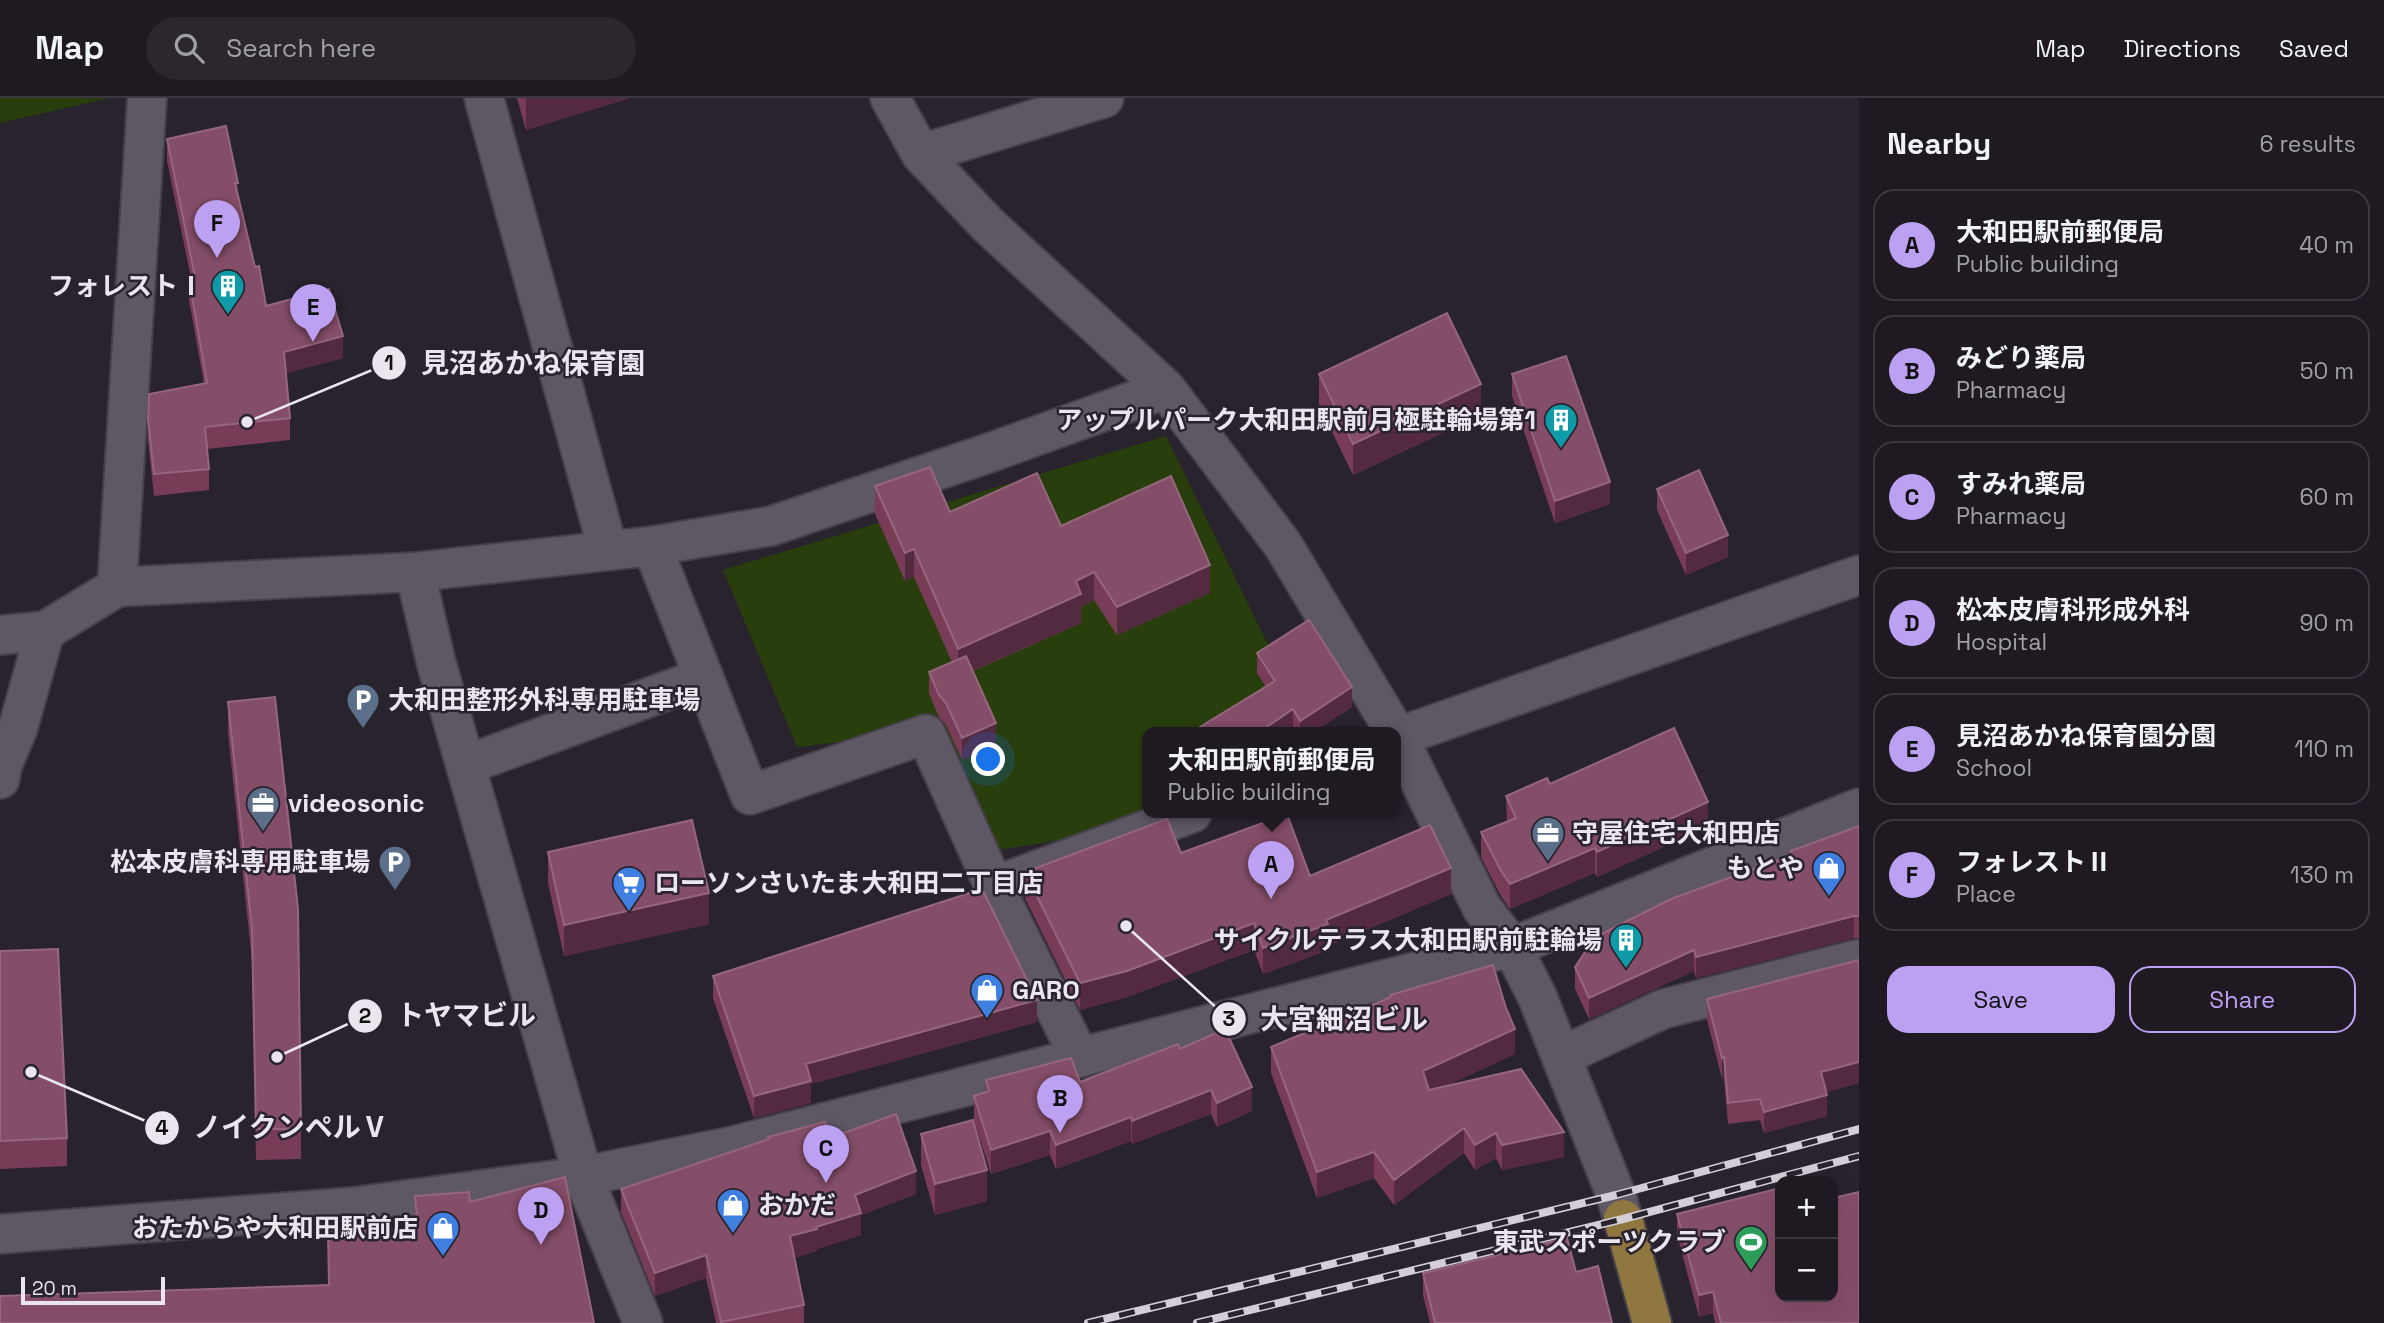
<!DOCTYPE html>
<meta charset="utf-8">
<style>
:root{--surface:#1f1a22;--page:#2c272f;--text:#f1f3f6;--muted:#a1a1a5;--line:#3c3840;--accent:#bca0f2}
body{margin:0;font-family:"Space Grotesk","Noto Sans JP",sans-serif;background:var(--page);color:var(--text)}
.controls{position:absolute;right:21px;bottom:21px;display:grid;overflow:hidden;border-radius:14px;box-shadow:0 7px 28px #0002}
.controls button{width:63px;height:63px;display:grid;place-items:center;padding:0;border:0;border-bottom:2px solid var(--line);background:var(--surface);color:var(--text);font:35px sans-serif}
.scale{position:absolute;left:21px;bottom:18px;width:144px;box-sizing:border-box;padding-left:7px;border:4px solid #ebe6ee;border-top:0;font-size:19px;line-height:24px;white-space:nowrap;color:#ebe6ee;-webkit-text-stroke:5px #29232e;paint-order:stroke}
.you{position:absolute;left:989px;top:662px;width:24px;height:24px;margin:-18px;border:5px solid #fff;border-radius:50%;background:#1a73e8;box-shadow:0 0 0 10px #1a73e833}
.badge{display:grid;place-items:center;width:46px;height:46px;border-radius:50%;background:var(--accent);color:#111;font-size:23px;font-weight:700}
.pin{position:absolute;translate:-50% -58px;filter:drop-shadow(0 2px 4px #0008)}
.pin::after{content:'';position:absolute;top:37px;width:24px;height:21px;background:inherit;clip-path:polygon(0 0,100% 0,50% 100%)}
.popup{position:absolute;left:1142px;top:629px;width:259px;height:91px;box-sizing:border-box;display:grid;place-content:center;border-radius:14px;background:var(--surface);filter:drop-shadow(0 2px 5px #0005);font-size:23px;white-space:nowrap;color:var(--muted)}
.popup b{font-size:26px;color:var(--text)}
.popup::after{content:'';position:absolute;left:50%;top:100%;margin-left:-14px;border:14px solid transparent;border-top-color:var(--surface)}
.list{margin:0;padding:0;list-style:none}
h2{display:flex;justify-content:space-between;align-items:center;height:91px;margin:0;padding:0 28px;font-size:30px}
h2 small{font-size:23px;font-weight:400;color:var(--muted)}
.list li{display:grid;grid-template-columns:46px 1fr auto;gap:21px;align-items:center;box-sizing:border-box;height:112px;margin:0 14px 14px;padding:0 14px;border:2px solid var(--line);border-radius:21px}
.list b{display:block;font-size:26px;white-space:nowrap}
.list p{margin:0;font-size:23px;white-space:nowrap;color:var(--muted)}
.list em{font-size:23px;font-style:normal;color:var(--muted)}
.actions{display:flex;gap:14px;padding:21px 28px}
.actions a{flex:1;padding:16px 0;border:2px solid var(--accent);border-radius:21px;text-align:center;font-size:24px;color:var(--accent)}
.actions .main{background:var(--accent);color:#111}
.icon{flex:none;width:38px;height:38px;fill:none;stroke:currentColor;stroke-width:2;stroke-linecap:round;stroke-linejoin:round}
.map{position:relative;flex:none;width:1859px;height:1225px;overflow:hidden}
header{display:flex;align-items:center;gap:42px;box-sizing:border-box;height:98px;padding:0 35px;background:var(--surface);border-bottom:2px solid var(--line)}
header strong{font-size:33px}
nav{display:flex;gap:38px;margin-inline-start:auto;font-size:24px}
.search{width:490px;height:63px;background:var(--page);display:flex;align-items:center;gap:18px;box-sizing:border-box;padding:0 24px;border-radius:38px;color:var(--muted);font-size:26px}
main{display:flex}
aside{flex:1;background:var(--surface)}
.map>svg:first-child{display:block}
.green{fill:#283f0d}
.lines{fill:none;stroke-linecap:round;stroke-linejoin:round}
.minor-casing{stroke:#46404a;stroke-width:42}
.major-casing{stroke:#46404a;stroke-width:42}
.minor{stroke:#5e5764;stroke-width:38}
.major{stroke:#90773f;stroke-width:38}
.rail-casing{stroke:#d4cfd7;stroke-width:8}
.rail{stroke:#29232e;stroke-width:5;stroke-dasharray:16;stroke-linecap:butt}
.wall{fill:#793c57}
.shaded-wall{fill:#542a40}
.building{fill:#854e68;stroke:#95667d;stroke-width:2}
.labels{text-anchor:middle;stroke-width:5;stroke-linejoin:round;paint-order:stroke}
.poi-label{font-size:26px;font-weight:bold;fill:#ebe6ee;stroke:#29232e;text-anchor:end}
.leader{fill:none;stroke:#ebe6ee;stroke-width:2.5}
.callout-dot{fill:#ebe6ee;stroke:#29232e;stroke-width:2.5}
.mark-label{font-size:21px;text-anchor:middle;font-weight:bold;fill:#111}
.callout-label{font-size:28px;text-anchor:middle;font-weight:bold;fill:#ebe6ee;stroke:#29232e;stroke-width:5;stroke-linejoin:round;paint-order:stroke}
</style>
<header>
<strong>Map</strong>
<div class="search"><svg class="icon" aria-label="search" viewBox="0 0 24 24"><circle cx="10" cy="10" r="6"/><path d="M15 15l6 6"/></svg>Search here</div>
<nav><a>Map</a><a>Directions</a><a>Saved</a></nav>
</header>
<main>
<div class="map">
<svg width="1859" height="1225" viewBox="0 0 1859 1225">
<rect width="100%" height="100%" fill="#29232e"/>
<!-- green -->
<path class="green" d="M0 0H109L0 25Z
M1166 338 1311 635H1147V714L1085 738 986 754 933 633 797 649 723 472Z"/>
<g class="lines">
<defs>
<path id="minor" d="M484 0 608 452
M890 0 921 56 987 126 1166 291 1283 447 1398 639 1482 810 1512 849 1537 898 1616 1097 1623 1121
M921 56 1104 0
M652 448 750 697 926 636 994 788
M415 474 436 564 583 1078 643 1225
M117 489 147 0
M0 537 45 533
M1395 640 1859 477
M466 667 704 579
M0 681 2 668 18 630 45 533 117 489 415 474 652 448 771 428 989 355 1166 291
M1562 958 1663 911 1859 861
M1080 960 994 788 1192 715
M0 1136 352 1109 583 1078 728 1049 1512 849 1859 710"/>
<path id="major" d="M1623 1121 1652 1225"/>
</defs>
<!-- minor casing -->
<use href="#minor" class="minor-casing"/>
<!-- major casing -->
<use href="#major" class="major-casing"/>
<!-- minor -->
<use href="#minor" class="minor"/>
<!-- major -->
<use href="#major" class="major"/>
<defs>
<path id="rail" d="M1088 1225 1616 1097 1859 1031
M1197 1225 1623 1121 1859 1058"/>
</defs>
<!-- rail casing -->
<use href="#rail" class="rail-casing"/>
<!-- rail -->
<use href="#rail" class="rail"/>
</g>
<!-- wall -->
<path class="wall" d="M517 0H630L526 32Z
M167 41 238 99 255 169 266 208 343 260 286 275 290 320V342L207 351 209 371V392L154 398 148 343V321L204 286 189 202V181L191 180 167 63Z
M1319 276 1481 317 1353 377 1319 307Z
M1512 276 1610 406 1555 425 1512 298Z
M875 388 950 414 1061 428 1210 495 1117 537 1094 502 1081 509V525L973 573 996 647 962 662 946 627 939 619 929 596V574L952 564 914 479 905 483 875 416Z
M1657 391 1728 459 1686 477 1657 412Z
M1257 555 1352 609 1312 635H1296L1293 631 1288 635H1192L1266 589 1257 575Z
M228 604 301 1031V1061L256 1062 252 863 228 635Z
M1550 686 1708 729 1597 779 1595 775 1510 811 1501 798 1481 759V734L1507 724 1506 698Z
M1859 728V840H1854L1696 880 1694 873 1589 921 1575 891V869L1791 757V753Z
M548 754 709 826 564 858 548 785Z
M1181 755 1310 778 1451 796 1328 848V852L1263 876 1254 852 1127 899 1080 912 1025 800V774Z
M0 853 67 1040V1068L0 1071Z
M1859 862V985L1826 994 1827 1018 1764 1035 1760 1022 1728 1026 1724 981H1722L1707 922V901Z
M713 878 1037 924 811 986V1005L754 1020 713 900Z
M1390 897 1515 956 1443 989 1564 1059 1502 1072 1496 1060 1475 1072 1464 1055 1394 1107 1374 1080 1317 1100 1271 975V949L1390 900Z
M1180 951 1252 1013 1217 1029 1211 1016 1132 1046 1131 1043 1056 1071 1050 1057 991 1076 974 1022V998L986 994V982L1080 984Z
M830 1036 836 1038 916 1096 861 1117V1137L817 1151V1153L794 1160 804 1207V1225H716L706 1180 655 1198 621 1114V1091L768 1041V1039Z
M921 1036 987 1103 935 1117 921 1067Z
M415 1098 470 1104 328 1187V1133L415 1131Z
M1677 1116 1780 1199 1859 1225H1715L1713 1215 1699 1219 1677 1137Z
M1576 1174 1612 1225H1430L1423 1197V1175Z"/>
<!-- shaded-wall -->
<path class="shaded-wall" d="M526 0H630L526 32Z
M235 85H238V107Z
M343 238V260L284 276V254Z
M1481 286V317L1353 377V346Z
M1610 384V406L1555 425V403Z
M1728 437V459L1686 477V455Z
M914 451V479L905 483V455Z
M1210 467V495L1117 537V509Z
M1094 474V502L1081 509V525L958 579V551Z
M1352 589V609L1312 635H1300V623Z
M1293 611V631L1288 635H1258Z
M996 625V647L962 662V640Z
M1708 704V729L1597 779V754Z
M1595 750V775L1510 811V786Z
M1451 770V796L1328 848V852L1263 876V850Z
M709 795V826L564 858V827Z
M1854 818V840L1696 880V859Z
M1254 825V852L1127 899 1080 912V885Z
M1694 852V873L1589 921V900Z
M1037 902V924L811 986V1005L754 1020V998L806 966Z
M1515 931V956L1423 999V973Z
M1724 959V981H1722V960Z
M1859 964V985L1821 996V974Z
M1252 989V1013L1217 1029V1005Z
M1211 992V1016L1132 1046V1023Z
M1827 997V1018L1764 1035V1014Z
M1131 1019V1043L1056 1071V1047Z
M1464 1030V1055L1394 1107V1082Z
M1050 1033V1057L991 1076V1052Z
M1564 1034V1059L1502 1072V1047Z
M1496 1035V1060L1475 1072V1047Z
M1374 1054V1080L1317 1100V1074Z
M987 1072V1103L935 1117V1086Z
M916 1073V1096L861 1117V1137L817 1151V1153L790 1161V1138L816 1129 855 1097Z
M706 1157V1180L655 1198V1175Z
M1713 1194V1215L1699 1219V1197Z"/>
<!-- building -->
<path class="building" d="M226 28 238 85H235L255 169 259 168 266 208 329 191 343 238 284 254 290 320 205 329 209 371 154 376 148 321 149 296 207 285 189 181 195 179 167 41Z
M1447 215 1481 286 1353 346 1319 276Z
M1566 258 1610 384 1555 403 1512 276Z
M930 369 950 414 1037 375 1061 428 1171 378 1210 467 1117 509 1094 474 1076 483 1081 496 958 551 914 451 905 455 875 388Z
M1699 372 1728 437 1686 455 1657 391Z
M1309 522 1352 589 1300 623 1293 611 1258 635H1193L1192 634 1275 583 1257 555Z
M966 558 996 625 962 640 946 605 939 597 929 574Z
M275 599 298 811 301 1031H256L252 832 228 604Z
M1674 630 1708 704 1597 754 1595 750 1510 786 1501 773 1481 734 1516 720 1506 698 1547 680 1550 686Z
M1287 716 1310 778 1430 727 1451 770 1326 822 1328 826 1263 850 1254 825 1127 873 1080 885 1025 774 1167 721 1181 755Z
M692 722 709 795 564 827 548 754Z
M1859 728V818H1854L1696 859 1694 852 1589 900 1575 869 1595 839 1671 801 1792 757 1791 753Z
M982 791 1037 902 806 966 811 983 754 998 713 878Z
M58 851 67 1040 0 1043V853Z
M1859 862V964L1821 974 1827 997 1764 1014 1760 1001 1728 1005 1724 959 1722 960 1707 901Z
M1493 867 1506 910 1515 931 1423 973 1429 992 1521 971 1564 1034 1502 1047 1496 1035 1475 1047 1464 1030 1394 1082 1374 1054 1317 1074 1271 949 1391 899 1390 897Z
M1225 931 1252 989 1217 1005 1211 992 1132 1023 1131 1019 1056 1047 1050 1033 991 1052 974 998 989 993 986 982 1071 960 1080 984 1178 946 1180 951Z
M896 1016 916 1073 855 1097 861 1115 816 1129 817 1131 790 1138 804 1207 721 1224 706 1157 655 1175 621 1091 769 1041 768 1039 825 1024 830 1036 835 1035 836 1038Z
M973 1022 987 1072 935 1086 921 1036Z
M565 1079 594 1225H0V1198L329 1187 328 1133 418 1131 415 1098 469 1094 470 1104Z
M1780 1090V1199H1833V1100L1859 1094V1225H1721L1713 1194 1699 1197 1677 1116Z
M1567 1140 1576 1174 1598 1168 1612 1225H1435L1423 1175Z"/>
<!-- icons -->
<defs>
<symbol id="building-pin" viewBox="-11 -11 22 30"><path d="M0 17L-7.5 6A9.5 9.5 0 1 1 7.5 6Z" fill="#0f9aa8" stroke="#29232e"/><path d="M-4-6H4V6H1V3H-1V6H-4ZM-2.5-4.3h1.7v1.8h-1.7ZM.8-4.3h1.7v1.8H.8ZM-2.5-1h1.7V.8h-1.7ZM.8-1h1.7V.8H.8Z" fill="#fff"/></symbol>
<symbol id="parking-pin" viewBox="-11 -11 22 30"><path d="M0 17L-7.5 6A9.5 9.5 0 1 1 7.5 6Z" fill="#5c6f8a" stroke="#29232e"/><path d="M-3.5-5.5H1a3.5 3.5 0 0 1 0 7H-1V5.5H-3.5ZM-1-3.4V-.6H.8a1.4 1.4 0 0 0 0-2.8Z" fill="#fff"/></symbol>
<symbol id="office-pin" viewBox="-11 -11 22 30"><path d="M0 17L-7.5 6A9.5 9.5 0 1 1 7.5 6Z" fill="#5c6f8a" stroke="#29232e"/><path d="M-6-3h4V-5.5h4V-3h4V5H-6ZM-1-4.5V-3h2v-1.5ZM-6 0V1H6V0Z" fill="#fff"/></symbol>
<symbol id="shop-pin" viewBox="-11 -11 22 30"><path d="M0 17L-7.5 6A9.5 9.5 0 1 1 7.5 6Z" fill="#3f7fe0" stroke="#29232e"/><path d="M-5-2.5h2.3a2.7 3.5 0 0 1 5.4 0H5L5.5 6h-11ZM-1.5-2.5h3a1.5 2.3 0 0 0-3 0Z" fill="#fff"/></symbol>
<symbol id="supermarket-pin" viewBox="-11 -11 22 30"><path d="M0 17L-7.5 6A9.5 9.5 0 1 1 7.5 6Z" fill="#3f7fe0" stroke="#29232e"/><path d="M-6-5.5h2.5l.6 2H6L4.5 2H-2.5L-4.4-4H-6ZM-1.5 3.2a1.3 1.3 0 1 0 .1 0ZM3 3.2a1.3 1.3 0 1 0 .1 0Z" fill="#fff"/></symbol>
<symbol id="stadium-pin" viewBox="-11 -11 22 30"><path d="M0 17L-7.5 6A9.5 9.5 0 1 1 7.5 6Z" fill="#2e9e5b" stroke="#29232e"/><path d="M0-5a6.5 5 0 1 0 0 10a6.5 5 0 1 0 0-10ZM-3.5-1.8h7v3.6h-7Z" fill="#fff"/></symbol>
</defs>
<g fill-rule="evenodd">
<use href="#building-pin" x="209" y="169" width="38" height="52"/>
<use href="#building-pin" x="1542" y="303" width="38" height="52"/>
<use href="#parking-pin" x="344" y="583" width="38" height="52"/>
<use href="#office-pin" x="244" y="686" width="38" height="52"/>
<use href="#office-pin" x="1529" y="716" width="38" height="52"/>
<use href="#parking-pin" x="376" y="745" width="38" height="52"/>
<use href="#shop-pin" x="1810" y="751" width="38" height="52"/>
<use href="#supermarket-pin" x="610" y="766" width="38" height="52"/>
<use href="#building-pin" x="1607" y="823" width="38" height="52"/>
<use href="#shop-pin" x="968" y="873" width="38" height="52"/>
<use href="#shop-pin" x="714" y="1088" width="38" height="52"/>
<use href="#shop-pin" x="424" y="1111" width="38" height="52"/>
<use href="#stadium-pin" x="1732" y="1125" width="38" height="52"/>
</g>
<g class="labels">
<!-- poi labels -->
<g class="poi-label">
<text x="204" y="197">フォレストⅠ</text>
<text x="1536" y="331">アップルパーク大和田駅前月極駐輪場第1</text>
<text x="388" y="611" text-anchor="start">大和田整形外科専用駐車場</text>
<text x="288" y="714" text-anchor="start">videosonic</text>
<text x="1572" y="744" text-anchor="start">守屋住宅大和田店</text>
<text x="370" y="773">松本皮膚科専用駐車場</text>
<text x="1804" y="779">もとや</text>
<text x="654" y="794" text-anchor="start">ローソンさいたま大和田二丁目店</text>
<text x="1602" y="851">サイクルテラス大和田駅前駐輪場</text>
<text x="1012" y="901" text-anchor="start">GARO</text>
<text x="758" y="1116" text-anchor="start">おかだ</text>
<text x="418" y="1139">おたからや大和田駅前店</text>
<text x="1726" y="1153">東武スポーツクラブ</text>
</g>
</g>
<!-- callouts -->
<path class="leader" d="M247 324L389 265M277 959L365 918M1126 828L1229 921M31 974L162 1030"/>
<g class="callout-dot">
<circle cx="247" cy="324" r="7"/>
<circle cx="277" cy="959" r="7"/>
<circle cx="1126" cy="828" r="7"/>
<circle cx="31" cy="974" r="7"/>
<circle cx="389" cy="265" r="18"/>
<circle cx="365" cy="918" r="18"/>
<circle cx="1229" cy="921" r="18"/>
<circle cx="162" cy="1030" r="18"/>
</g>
<g class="mark-label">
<text x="389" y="272">1</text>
<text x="365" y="925">2</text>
<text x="1229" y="928">3</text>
<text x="162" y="1037">4</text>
</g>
<g class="callout-label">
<text x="533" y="275">見沼あかね保育園</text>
<text x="466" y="927">トヤマビル</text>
<text x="1344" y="931">大宮細沼ビル</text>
<text x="291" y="1039">ノイクンペルⅤ</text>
</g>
</svg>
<div class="controls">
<button>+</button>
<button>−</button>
</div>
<div class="scale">20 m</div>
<div class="you"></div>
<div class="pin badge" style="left:1271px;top:801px">A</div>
<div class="popup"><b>大和田駅前郵便局</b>Public building</div>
<div class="pin badge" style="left:1060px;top:1035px">B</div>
<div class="pin badge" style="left:826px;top:1085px">C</div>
<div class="pin badge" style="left:541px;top:1147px">D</div>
<div class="pin badge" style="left:313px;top:244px">E</div>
<div class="pin badge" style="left:217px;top:160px">F</div>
</div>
<aside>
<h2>Nearby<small>6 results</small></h2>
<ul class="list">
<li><span class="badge">A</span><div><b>大和田駅前郵便局</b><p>Public building</p></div><em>40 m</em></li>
<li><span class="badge">B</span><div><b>みどり薬局</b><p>Pharmacy</p></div><em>50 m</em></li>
<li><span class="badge">C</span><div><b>すみれ薬局</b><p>Pharmacy</p></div><em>60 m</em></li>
<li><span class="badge">D</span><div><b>松本皮膚科形成外科</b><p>Hospital</p></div><em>90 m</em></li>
<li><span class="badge">E</span><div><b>見沼あかね保育園分園</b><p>School</p></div><em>110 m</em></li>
<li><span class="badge">F</span><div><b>フォレストⅡ</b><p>Place</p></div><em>130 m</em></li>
</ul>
<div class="actions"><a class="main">Save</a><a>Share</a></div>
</aside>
</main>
